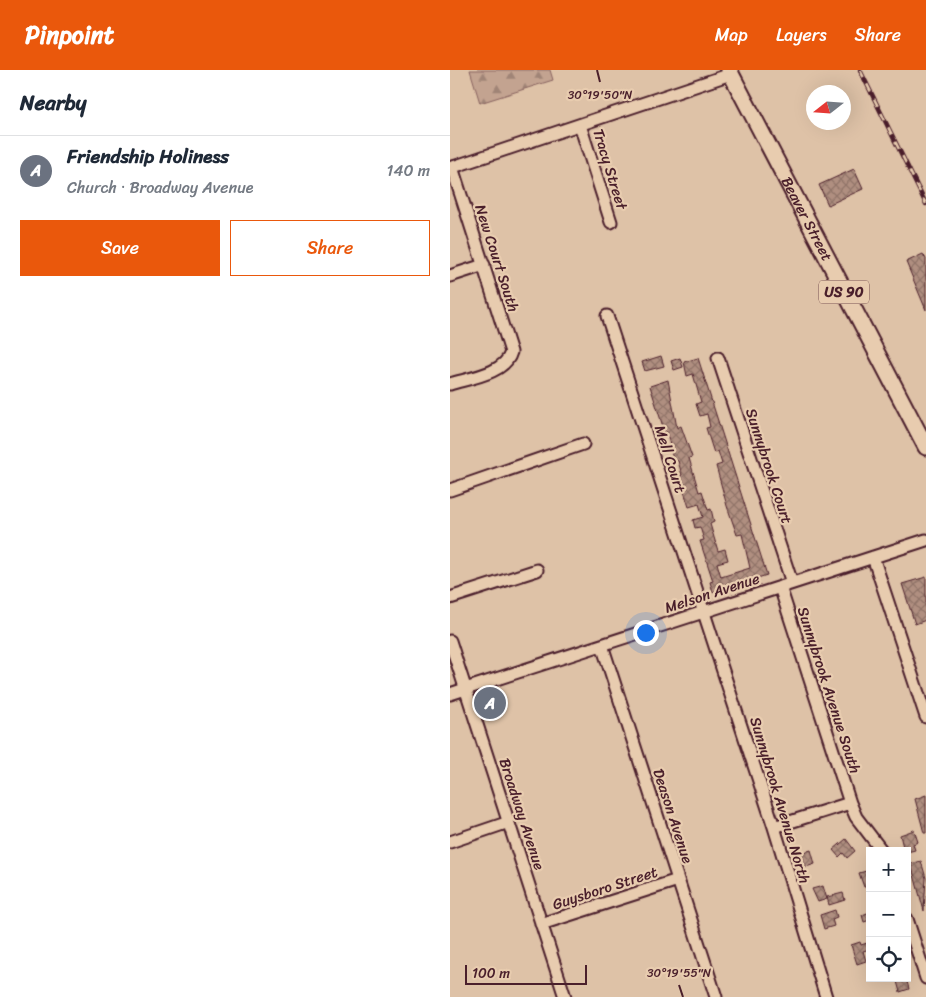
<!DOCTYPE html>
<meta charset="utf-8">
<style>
:root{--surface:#fff;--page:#f6f6f7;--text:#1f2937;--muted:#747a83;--line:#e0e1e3;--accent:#ea580c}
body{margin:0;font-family:Sriracha,sans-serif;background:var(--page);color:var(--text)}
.controls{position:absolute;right:15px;bottom:15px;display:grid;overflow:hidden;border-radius:0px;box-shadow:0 5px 20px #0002}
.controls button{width:45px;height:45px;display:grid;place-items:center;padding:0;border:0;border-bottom:1px solid var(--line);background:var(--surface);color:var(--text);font:25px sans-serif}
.compass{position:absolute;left:356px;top:15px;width:45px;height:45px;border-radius:50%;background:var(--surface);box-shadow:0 5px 20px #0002;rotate:253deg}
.scale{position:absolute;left:15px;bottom:12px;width:122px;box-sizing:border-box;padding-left:5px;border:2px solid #4a1f2b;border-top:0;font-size:14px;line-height:18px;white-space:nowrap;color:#4a1f2b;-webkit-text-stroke:4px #e8ccaf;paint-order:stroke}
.you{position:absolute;left:195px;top:562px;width:18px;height:18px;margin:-12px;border:4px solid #fff;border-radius:50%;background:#1a73e8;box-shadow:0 0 0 8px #1a73e833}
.badge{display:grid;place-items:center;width:32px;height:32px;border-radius:50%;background:var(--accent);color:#fff;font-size:16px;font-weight:700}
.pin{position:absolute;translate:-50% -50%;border:2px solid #fff;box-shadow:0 1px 5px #0006}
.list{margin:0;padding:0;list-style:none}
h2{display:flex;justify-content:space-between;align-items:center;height:65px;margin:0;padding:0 20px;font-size:21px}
h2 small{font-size:16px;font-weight:400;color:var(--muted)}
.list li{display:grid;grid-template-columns:32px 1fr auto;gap:15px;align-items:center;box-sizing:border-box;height:70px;padding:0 20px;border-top:1px solid var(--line)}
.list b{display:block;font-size:19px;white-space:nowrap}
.list p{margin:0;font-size:16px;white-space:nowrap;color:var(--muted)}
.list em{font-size:16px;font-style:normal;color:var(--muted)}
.actions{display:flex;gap:10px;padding:15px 20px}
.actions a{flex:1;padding:11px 0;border:1px solid var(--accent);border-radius:0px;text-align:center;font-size:18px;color:var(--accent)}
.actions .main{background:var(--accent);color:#fff}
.icon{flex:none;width:28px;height:28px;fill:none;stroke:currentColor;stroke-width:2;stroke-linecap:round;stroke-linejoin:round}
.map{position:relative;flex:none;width:476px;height:927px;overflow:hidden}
header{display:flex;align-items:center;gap:30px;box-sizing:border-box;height:70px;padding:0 25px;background:var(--accent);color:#fff}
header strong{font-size:24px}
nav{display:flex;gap:28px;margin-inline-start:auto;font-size:18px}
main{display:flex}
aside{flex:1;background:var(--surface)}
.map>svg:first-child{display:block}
.forest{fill:url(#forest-firs);stroke:#86615e}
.building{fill:url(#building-cross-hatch);stroke:#4a1f2b}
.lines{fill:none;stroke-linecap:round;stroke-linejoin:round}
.minor-casing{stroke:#4a1f2b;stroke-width:15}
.major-casing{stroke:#4a1f2b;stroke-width:19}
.minor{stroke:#e8ccaf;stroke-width:11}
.major{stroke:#e8ccaf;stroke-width:15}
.rail-casing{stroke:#4a1f2b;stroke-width:4.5}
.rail{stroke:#e8ccaf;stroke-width:2.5;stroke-dasharray:8;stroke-linecap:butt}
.ticks{fill:none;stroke:#4a1f2b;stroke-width:2}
.labels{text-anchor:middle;stroke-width:4.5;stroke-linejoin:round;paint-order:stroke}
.shield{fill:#e8ccaf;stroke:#795353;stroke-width:1}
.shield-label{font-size:14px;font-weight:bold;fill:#4a1f2b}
.street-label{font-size:15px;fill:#4a1f2b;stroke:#e8ccaf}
.ticks-label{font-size:12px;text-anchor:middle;fill:#4a1f2b;stroke:#e8ccaf;stroke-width:4.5;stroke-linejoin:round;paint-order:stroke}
</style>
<header>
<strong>Pinpoint</strong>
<nav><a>Map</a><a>Layers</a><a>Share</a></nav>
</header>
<main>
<aside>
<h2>Nearby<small></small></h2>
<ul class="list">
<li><span class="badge" style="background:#6b7280">A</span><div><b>Friendship Holiness</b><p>Church · Broadway Avenue</p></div><em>140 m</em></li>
</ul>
<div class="actions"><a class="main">Save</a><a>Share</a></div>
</aside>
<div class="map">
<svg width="476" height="927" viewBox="0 0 476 927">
<defs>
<pattern id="forest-firs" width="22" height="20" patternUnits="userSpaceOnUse" patternTransform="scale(1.25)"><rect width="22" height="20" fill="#c3a390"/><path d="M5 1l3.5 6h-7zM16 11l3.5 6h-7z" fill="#a08476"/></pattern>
<pattern id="building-cross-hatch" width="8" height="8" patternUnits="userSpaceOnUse" patternTransform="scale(1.25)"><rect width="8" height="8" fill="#b08f80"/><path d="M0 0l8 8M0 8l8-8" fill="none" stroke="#917469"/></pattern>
</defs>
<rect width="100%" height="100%" fill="#dec2a7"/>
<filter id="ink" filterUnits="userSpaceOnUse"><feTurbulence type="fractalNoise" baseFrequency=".02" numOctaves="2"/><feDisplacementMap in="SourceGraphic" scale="10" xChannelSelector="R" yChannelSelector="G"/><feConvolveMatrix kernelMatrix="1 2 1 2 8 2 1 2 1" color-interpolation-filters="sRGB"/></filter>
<g filter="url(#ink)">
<!-- forest -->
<path class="forest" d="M20 0H100L103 10 30 33Z"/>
<!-- building -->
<path class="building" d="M404 99 413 119 378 135 369 115Z
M473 184 476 189V240L456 192Z
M211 286 214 296 195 301 192 292Z
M230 288 233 297 224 300 221 291Z
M248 288 317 505 263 522 260 512 263 511 250 471 254 470 250 457 245 458 243 450 253 447 249 434 239 437 229 406 232 405 228 391 223 390 217 362 215 363 200 316 218 310 227 358 231 356 242 387 239 388 249 422 252 421 258 440 261 439 264 452 260 454 268 481 275 479 278 490 267 493 271 507 300 498 292 464 287 465 277 436 266 396 272 394 268 381 264 383 262 377 256 358 260 357 257 344 250 346 246 334 251 332 243 304 237 306 234 292Z
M476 507V550L465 554 452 514Z
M476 725V763H474L465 729Z
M464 760 468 772 463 774 465 780 457 782 453 777 450 765Z
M396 769 405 781 397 788 393 783 389 787 383 780Z
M361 780 365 794 356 797 351 783Z
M471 791 476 808 474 841 461 794Z
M420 800V815L414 817 409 803Z
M373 816 377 829 368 832 362 819Z
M393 823 395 830 379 835 377 827Z
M385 840 387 847 382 849 384 856 374 859 370 845Z
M420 842V850L414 852 412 845Z
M410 872 411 875 420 872V879L413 881 416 891 407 894 401 875Z
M446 908H456L459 919 450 922Z"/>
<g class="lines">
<defs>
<path id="minor" d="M130 55 161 152
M0 98 281 4
M0 206 34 195
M157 246 324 757 376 927
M268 288 342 513
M0 314C19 308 55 304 61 282L2 97
M0 420 133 374
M423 487 476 647
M330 517 400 733 406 747 432 781
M0 528 87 500
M0 571 115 927
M152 575 266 927
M0 624 476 470
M324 757 400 733
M0 772 59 752
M457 849 476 908
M91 854 228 810"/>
<g id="major">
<path id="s1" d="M279 0 476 377"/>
</g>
</defs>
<!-- minor casing -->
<use href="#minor" class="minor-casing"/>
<!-- major casing -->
<use href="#major" class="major-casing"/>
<!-- minor -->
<use href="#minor" class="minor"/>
<!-- major -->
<use href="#major" class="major"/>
<defs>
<path id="rail" d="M410 0 476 134"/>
</defs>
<!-- rail casing -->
<use href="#rail" class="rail-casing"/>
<!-- rail -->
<use href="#rail" class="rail"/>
</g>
</g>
<!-- ticks -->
<path class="ticks" d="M147 0 150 12M229 915 233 927"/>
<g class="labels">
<!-- shield labels -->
<rect class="shield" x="369" y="210.5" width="50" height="23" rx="4"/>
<g class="shield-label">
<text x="394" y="227">US 90</text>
</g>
<!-- street labels -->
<g class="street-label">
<text transform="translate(160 99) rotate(73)" y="5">Tracy Street</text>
<text dy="5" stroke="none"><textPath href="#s1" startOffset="168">Beaver Street</textPath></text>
<text transform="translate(47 188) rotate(72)" y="5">New Court South</text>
<text transform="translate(220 389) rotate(72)" y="5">Mell Court</text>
<text transform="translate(319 396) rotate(72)" y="5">Sunnybrook Court</text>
<text transform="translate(262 523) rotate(-18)" y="5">Melson Avenue</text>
<text transform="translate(379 620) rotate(72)" y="5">Sunnybrook Avenue South</text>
<text transform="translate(330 730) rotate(73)" y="5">Sunnybrook Avenue North</text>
<text transform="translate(72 744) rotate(72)" y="5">Broadway Avenue</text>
<text transform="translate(223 746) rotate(72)" y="5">Deason Avenue</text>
<text transform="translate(155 818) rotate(-18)" y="5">Guysboro Street</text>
</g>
</g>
<g class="ticks-label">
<text x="150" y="29">30°19'50"N</text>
<text x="229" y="907">30°19'55"N</text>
</g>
</svg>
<div class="controls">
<button>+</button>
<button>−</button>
<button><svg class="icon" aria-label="locate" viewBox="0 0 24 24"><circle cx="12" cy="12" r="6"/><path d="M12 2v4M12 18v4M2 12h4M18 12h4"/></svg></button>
</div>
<svg class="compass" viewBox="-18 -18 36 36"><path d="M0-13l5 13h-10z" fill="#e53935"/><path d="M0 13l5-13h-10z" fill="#747a83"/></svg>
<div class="scale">100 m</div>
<div class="you"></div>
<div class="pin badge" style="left:40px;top:633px;background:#6b7280">A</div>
</div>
</main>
